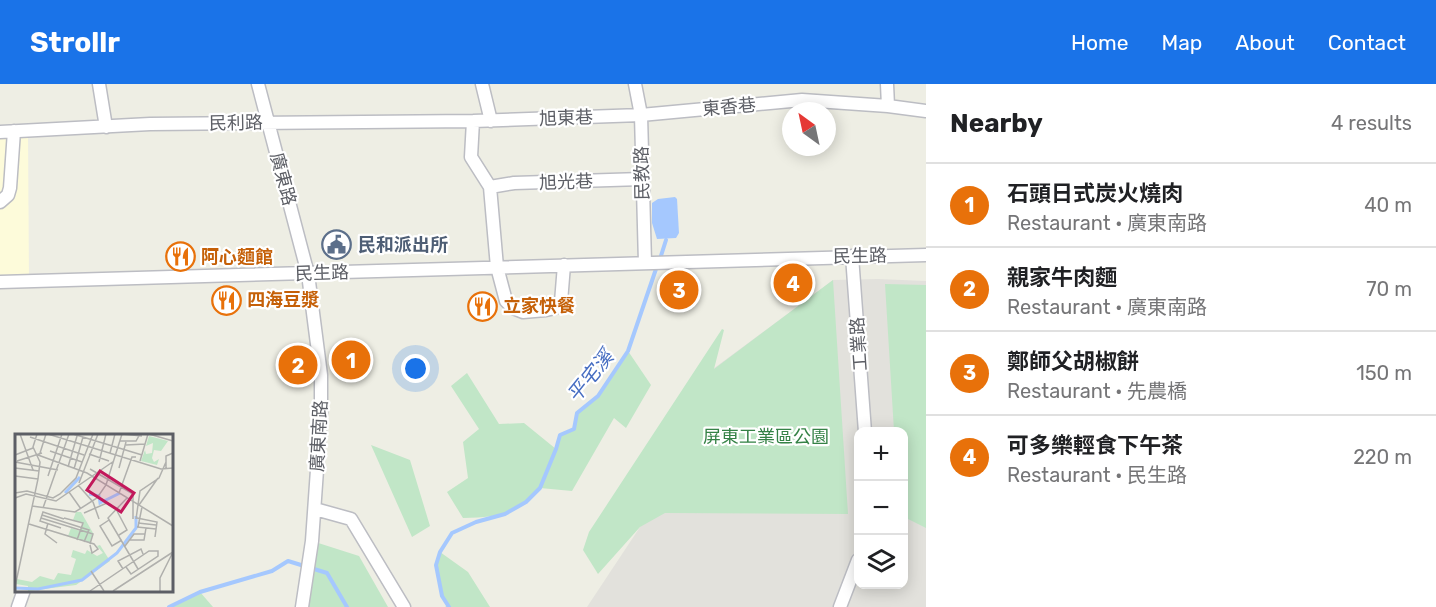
<!DOCTYPE html>
<meta charset="utf-8">
<style>
:root{--surface:#fff;--page:#f6f6f6;--text:#202124;--muted:#757577;--line:#e0e0e0;--accent:#1a73e8}
body{margin:0;font-family:Rubik,"Noto Sans TC",sans-serif;background:var(--page);color:var(--text)}
.controls{position:absolute;right:18px;bottom:18px;display:grid;overflow:hidden;border-radius:12px;box-shadow:0 3px 15px #0003}
.controls button{width:54px;height:54px;display:grid;place-items:center;padding:0;border:0;border-bottom:2px solid var(--line);background:var(--surface);color:var(--text);font:30px sans-serif}
.compass{position:absolute;left:782px;top:18px;width:54px;height:54px;border-radius:50%;background:var(--surface);box-shadow:0 3px 15px #0003;rotate:327deg}
.you{position:absolute;left:416px;top:285px;width:21px;height:21px;margin:-15px;border:4px solid #fff;border-radius:50%;background:#1a73e8;box-shadow:0 0 0 9px #1a73e833}
.badge{display:grid;place-items:center;width:39px;height:39px;border-radius:50%;background:var(--accent);color:#fff;font-size:20px;font-weight:700}
.pin{position:absolute;translate:-50% -50%;border:3px solid #fff;box-shadow:0 2px 6px #0006}
.list{margin:0;padding:0;list-style:none}
h2{display:flex;justify-content:space-between;align-items:center;height:78px;margin:0;padding:0 24px;font-size:26px}
h2 small{font-size:20px;font-weight:400;color:var(--muted)}
.list li{display:grid;grid-template-columns:39px 1fr auto;gap:18px;align-items:center;box-sizing:border-box;height:84px;padding:0 24px;border-top:2px solid var(--line)}
.list b{display:block;font-size:22px;white-space:nowrap}
.list p{margin:0;font-size:20px;white-space:nowrap;color:var(--muted)}
.list em{font-size:20px;font-style:normal;color:var(--muted)}
.icon{flex:none;width:33px;height:33px;fill:none;stroke:currentColor;stroke-width:2;stroke-linecap:round;stroke-linejoin:round}
.map{position:relative;flex:none;width:926px;height:523px;overflow:hidden}
header{display:flex;align-items:center;gap:36px;box-sizing:border-box;height:84px;padding:0 30px;background:var(--accent);color:#fff}
header strong{font-size:28px}
nav{display:flex;gap:33px;margin-inline-start:auto;font-size:21px}
main{display:flex}
aside{flex:1;background:var(--surface)}
.map>svg:first-child{display:block}
.commercial{fill:#fdfbda}
.industrial{fill:#e2e1dc;fill-rule:evenodd}
.green{fill:#c1e6c7}
.water{fill:#a5c8fe}
.lines{fill:none;stroke-linecap:round;stroke-linejoin:round}
.stream{stroke:#a5c8fe;stroke-width:4}
.minor-casing{stroke:#bcbdc3;stroke-width:15}
.minor{stroke:#fff;stroke-width:12}
.labels{text-anchor:middle;stroke-width:4.5;stroke-linejoin:round;paint-order:stroke}
.street-label{font-size:18px;fill:#5c5e65;stroke:#fff}
.service-label{font-size:18px;font-weight:bold;fill:#4e5e75;stroke:#fff;text-anchor:start}
.food-label{font-size:18px;font-weight:bold;fill:#c56008;stroke:#fff;text-anchor:start}
.park-label{font-size:18px;fill:#358246;stroke:#fff}
.water-label{font-size:20px;font-style:italic;fill:#476ec2;stroke:#fff}
.inset-river{fill:none;stroke:#a5c8fe;stroke-width:3}
.inset-road{fill:none;stroke:#b0b0ad;stroke-width:1.5}
.view{fill:#c2185b;fill-opacity:0.15;stroke:#c2185b;stroke-width:3}
.inset-edge{fill:none;stroke:#5c5e65;stroke-width:3}
</style>
<header>
<strong>Strollr</strong>
<nav><a>Home</a><a>Map</a><a>About</a><a>Contact</a></nav>
</header>
<main>
<div class="map">
<svg width="926" height="523" viewBox="0 0 926 523">
<rect width="100%" height="100%" fill="#eeeee4"/>
<!-- commercial -->
<path class="commercial" d="M0 53H28L29 197 0 198Z"/>
<!-- industrial -->
<path class="industrial" d="M878 195 926 197V523H587L640 443 713 285 833 196ZM858 348H904V500H858Z"/>
<!-- green -->
<path class="green" d="M833 196 848 430 665 429 640 443 598 490 583 466 589 448 722 245 724 246 714 285Z
M885 200 926 201V444L904 433V348L894 347Z
M628 267 651 301 626 344 614 334 572 407 540 404C512 431 501 433 463 434L447 408 468 394 463 358 479 345 451 302 467 289 499 340 524 339 556 365 560 351 574 345 577 329 598 312Z
M371 361 410 376 430 442 412 453Z
M312 457 359 472 388 523H303Z
M440 468 468 488 490 523H445L448 521C438 506 435 485 440 468Z
M200 508 213 523H169Z"/>
<!-- water -->
<path class="water" d="M675 113 677 115 679 149 676 154 657 155 652 139V119L658 115Z"/>
<g class="lines">
<!-- stream -->
<path class="stream" d="M660 175 666 156
M169 523 200 508 272 487 288 477 327 489 347 523
M449 523 442 512 436 481 440 468 452 449 476 438 505 430 526 418 540 404 556 365 560 351 574 345 577 329 598 312 628 267 657 182"/>
<defs>
<path id="minor" d="M99 0 106 43
M258 0 308 190 321 291V329L312 457 302 523
M482 0 491 37
M635 0 641 31 645 179
M887 0 888 22
M473 37 471 73 490 103 497 183 506 217 513 224 523 228 546 226 555 224 561 218 564 181
M0 48 150 40 473 37 641 31 802 16 888 22 926 27
M490 103 514 99 642 95
M0 118 8 111 10 104 14 47
M852 172 865 348
M0 198 926 171
M315 425 351 435 404 523
M18 523 24 506
M840 523 858 476"/>
</defs>
<!-- minor casing -->
<use href="#minor" class="minor-casing"/>
<!-- minor -->
<use href="#minor" class="minor"/>
</g>
<!-- icons -->
<defs>
<symbol id="civic-ring" viewBox="-11 -11 22 22"><circle r="9.5" fill="#fff" stroke="#5c6f8a" stroke-width="1.5"/><path d="M-.6-6.5H3V-4.5H.6V-3L4-1V1h2V6H-6V1h2V-1L-.6-3ZM-1.2 2.5V6h2.4V2.5Z" fill="#5c6f8a"/></symbol>
<symbol id="restaurant-ring" viewBox="-11 -11 22 22"><circle r="9.5" fill="#fff" stroke="#e8710a" stroke-width="1.5"/><path d="M-5-6h1v4h1v-4h1v4h1v-4h1v5L-1.5 .5V6h-2V.5L-5-1ZM5-6V6H3V1.5H1.5Q1.5-4 5-6Z" fill="#e8710a"/></symbol>
</defs>
<g fill-rule="evenodd">
<use href="#civic-ring" x="320" y="144" width="33" height="33"/>
<use href="#restaurant-ring" x="164" y="156" width="33" height="33"/>
<use href="#restaurant-ring" x="210" y="200" width="33" height="33"/>
<use href="#restaurant-ring" x="466" y="206" width="33" height="33"/>
</g>
<g class="labels">
<!-- street labels -->
<g class="street-label">
<text transform="translate(729 23) rotate(-5)" y="6">東香巷</text>
<text transform="translate(566 34) rotate(-2)" y="6">旭東巷</text>
<text transform="translate(236 39) rotate(-1)" y="6">民利路</text>
<text transform="translate(642 89) rotate(-91)" y="6">民教路</text>
<text transform="translate(283 95) rotate(75)" y="6">廣東路</text>
<text transform="translate(566 98) rotate(-2)" y="6">旭光巷</text>
<text transform="translate(860 172) rotate(-1)" y="6">民生路</text>
<text transform="translate(322 189) rotate(-2)" y="6">民生路</text>
<text transform="translate(859 260) rotate(-94)" y="6">工業路</text>
<text transform="translate(319 352) rotate(-87)" y="6">廣東南路</text>
</g>
<!-- service labels -->
<g class="service-label">
<text x="358" y="167">民和派出所</text>
</g>
<!-- food labels -->
<g class="food-label">
<text x="201" y="179">阿心麵館</text>
<text x="247" y="222">四海豆漿</text>
<text x="503" y="228">立家快餐</text>
</g>
<!-- park labels -->
<g class="park-label">
<text x="766" y="359">屏東工業區公園</text>
</g>
<!-- water labels -->
<g class="water-label">
<text transform="translate(590 292) rotate(-51)" y="7">平宅溪</text>
</g>
</g>
<!-- overview -->
<g transform="translate(15 350)">
<rect width="158" height="158" fill="#eeeee4"/>
<path d="M134 2 153 7 146 17 139 16 137 24 139 28 144 25 142 31 126 27 130 16 131 20 137 19 138 9 131 12ZM61 78H66L78 99 75 109 53 102 56 94 65 97 68 89 58 86ZM85 111 95 127 61 151 13 157V152L1 150 2 145 17 148 25 142 39 146 43 139 56 141 61 125 56 123 58 116 70 120 72 116 82 122 88 119 82 112Z" fill="#c1e6c7"/>
<path class="inset-river" d="M50 59 65 43M74 60 84 62 85 69 105 59M0 154 23 155 67 146 102 119 121 94V82"/>
<path class="inset-road" d="M5 0 18 36M33 0 146 35 158 34M58 0 127 21M107 0 127 2M134 0 158 7M15 3 69 21M105 7H121L125 0M111 11 130 10M35 17 67 28M25 19 31 0M95 19 100 0M74 20 94 27M0 21 18 14M23 21 72 39 158 92M2 27 27 19M125 27 133 0M0 28 43 36M84 28 91 0M53 33 62 2M0 34 24 37M104 34 111 8M59 35 68 3M75 35 118 60M151 35V22L158 19M0 42 23 45M33 42 47 0M64 49 83 0M63 51 78 68 84 85M54 58 66 75M0 59 12 57 38 64 45 60 61 44 78 0M104 59 117 23H121M0 64 11 60 41 67 99 27M112 64 93 84 123 135M124 71 143 44M17 72 60 78 82 64 91 51 107 0M28 74 54 0M102 77 112 96 104 101M69 79 92 69M27 81 74 96 69 108M26 84 78 100 75 110M49 84 68 89 62 106M122 84 142 88 140 103M118 85V60M121 85 125 57 144 44 151 28M94 86 85 92 97 112 107 106M33 89 30 100 42 109M123 89 141 91M14 90 79 110 83 115 77 119 75 111M122 93 141 95M123 93 127 73M46 94 25 87 28 78 49 85M114 106H129L131 94M110 112 119 100H130M108 135 103 127 126 115 128 120M76 137 89 157M0 153 23 45 25 28 18 13 22 0M75 157 134 117H143V122L116 140 111 133M98 157 158 118M145 157V144L157 120"/>
<path class="view" d="M85 37 119 59 106 78 72 56Z"/>
<rect width="158" height="158" class="inset-edge"/>
</g>
</svg>
<div class="controls">
<button>+</button>
<button>−</button>
<button><svg class="icon" aria-label="layers" viewBox="0 0 24 24"><path d="M12 4l9 5-9 5-9-5zM3 14l9 5 9-5"/></svg></button>
</div>
<svg class="compass" viewBox="-18 -18 36 36"><path d="M0-13l5 13h-10z" fill="#e53935"/><path d="M0 13l5-13h-10z" fill="#757577"/></svg>
<div class="you"></div>
<div class="pin badge" style="left:351px;top:276px;background:#e8710a">1</div>
<div class="pin badge" style="left:298px;top:281px;background:#e8710a">2</div>
<div class="pin badge" style="left:679px;top:206px;background:#e8710a">3</div>
<div class="pin badge" style="left:793px;top:199px;background:#e8710a">4</div>
</div>
<aside>
<h2>Nearby<small>4 results</small></h2>
<ul class="list">
<li><span class="badge" style="background:#e8710a">1</span><div><b>石頭日式炭火燒肉</b><p>Restaurant · 廣東南路</p></div><em>40 m</em></li>
<li><span class="badge" style="background:#e8710a">2</span><div><b>親家牛肉麵</b><p>Restaurant · 廣東南路</p></div><em>70 m</em></li>
<li><span class="badge" style="background:#e8710a">3</span><div><b>鄭師父胡椒餅</b><p>Restaurant · 先農橋</p></div><em>150 m</em></li>
<li><span class="badge" style="background:#e8710a">4</span><div><b>可多樂輕食下午茶</b><p>Restaurant · 民生路</p></div><em>220 m</em></li>
</ul>
</aside>
</main>
